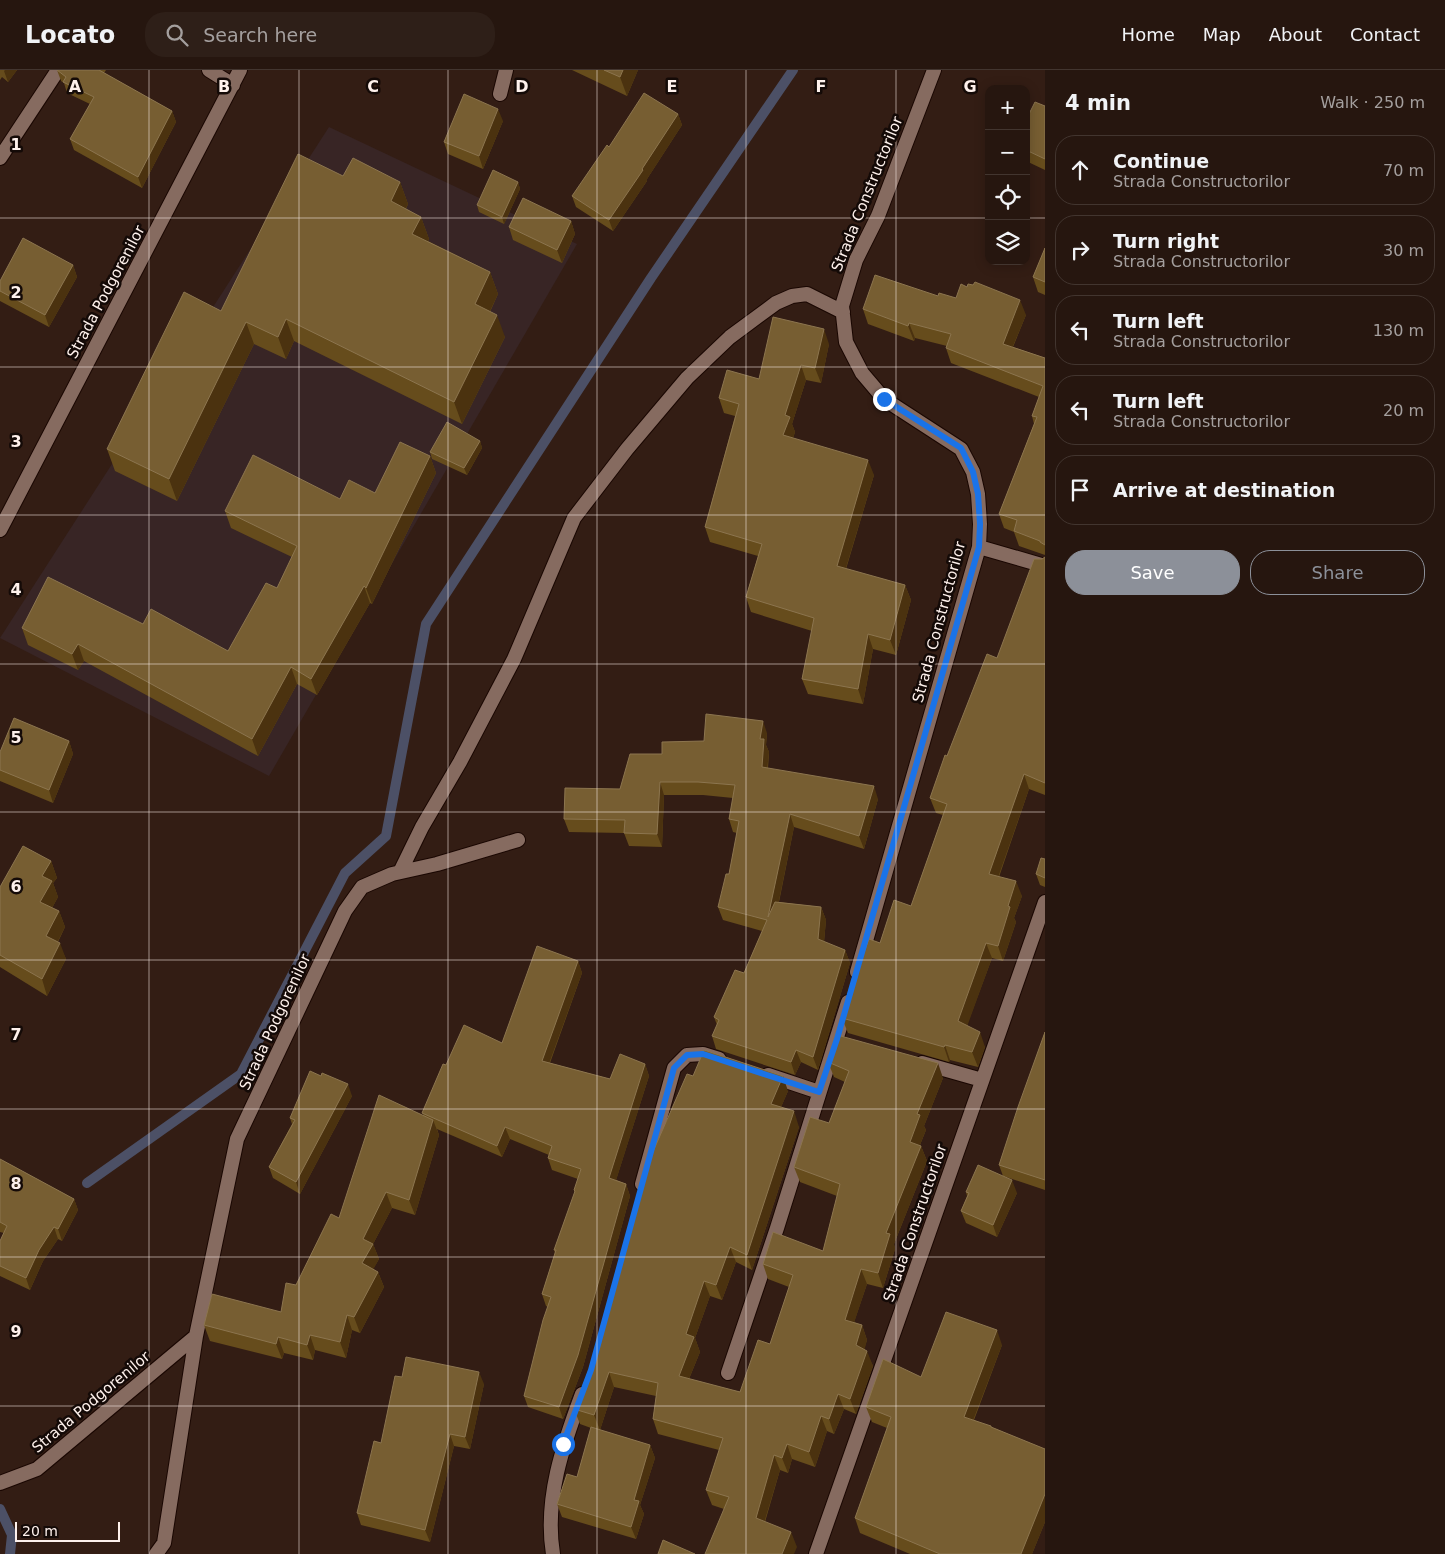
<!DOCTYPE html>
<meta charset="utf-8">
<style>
:root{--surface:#26160f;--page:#2e1f18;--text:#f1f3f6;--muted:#a49f9e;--line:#42352f;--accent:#8c9099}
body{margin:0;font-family:"DejaVu Sans",sans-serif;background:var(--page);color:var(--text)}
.controls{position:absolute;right:15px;top:15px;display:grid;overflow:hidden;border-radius:10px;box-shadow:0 2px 12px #0003}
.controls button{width:45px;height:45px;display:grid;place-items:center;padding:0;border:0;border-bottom:1px solid var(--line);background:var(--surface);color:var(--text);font:25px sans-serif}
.scale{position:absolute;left:15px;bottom:12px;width:105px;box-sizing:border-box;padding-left:5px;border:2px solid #fef1ec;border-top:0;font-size:14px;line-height:18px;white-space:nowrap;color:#fef1ec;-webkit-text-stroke:4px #140a07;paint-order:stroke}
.stop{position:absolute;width:15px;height:15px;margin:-11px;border:4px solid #1a73e8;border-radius:50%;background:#fff}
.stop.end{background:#1a73e8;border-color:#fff;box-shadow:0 1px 5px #0008}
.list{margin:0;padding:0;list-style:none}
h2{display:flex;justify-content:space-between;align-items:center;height:65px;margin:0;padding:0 20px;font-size:21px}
h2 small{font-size:16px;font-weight:400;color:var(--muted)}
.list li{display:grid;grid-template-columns:32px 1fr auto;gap:15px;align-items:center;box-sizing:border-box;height:70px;margin:0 10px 10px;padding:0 10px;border:1px solid var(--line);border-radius:20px}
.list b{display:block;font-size:19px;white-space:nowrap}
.list p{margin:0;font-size:16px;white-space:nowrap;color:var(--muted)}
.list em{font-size:16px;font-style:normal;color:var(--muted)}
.actions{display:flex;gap:10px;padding:15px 20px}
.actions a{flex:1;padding:11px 0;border:1px solid var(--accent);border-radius:20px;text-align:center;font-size:18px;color:var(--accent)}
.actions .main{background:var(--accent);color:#fff}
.icon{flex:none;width:28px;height:28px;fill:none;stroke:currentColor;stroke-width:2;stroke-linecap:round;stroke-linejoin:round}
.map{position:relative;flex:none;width:1045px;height:1484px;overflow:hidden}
header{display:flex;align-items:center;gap:30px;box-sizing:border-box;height:70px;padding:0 25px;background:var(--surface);border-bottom:1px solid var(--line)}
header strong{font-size:24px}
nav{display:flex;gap:28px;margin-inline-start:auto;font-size:18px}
.search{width:350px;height:45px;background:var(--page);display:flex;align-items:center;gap:12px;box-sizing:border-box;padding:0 18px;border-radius:20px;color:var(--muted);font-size:19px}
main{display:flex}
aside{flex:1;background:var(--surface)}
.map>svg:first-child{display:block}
.industrial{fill:#382525}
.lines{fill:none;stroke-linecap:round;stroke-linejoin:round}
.stream{stroke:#4c5066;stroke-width:10}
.service-casing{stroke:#1a0702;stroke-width:16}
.minor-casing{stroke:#1a0702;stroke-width:16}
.service{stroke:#866b60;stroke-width:14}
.minor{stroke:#866b60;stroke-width:14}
.wall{fill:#664c1c}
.shaded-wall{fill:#4b320f}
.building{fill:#775e32;stroke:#8c754f}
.route{stroke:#1a73e8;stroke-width:6}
.grid{fill:none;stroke:#fef1ec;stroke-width:1;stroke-opacity:0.55}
.labels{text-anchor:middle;stroke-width:5;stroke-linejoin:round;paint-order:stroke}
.street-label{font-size:15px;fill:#fef1ec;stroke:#140a07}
.grid-label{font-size:16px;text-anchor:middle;font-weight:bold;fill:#fef1ec;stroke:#140a07;stroke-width:5;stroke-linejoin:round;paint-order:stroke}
</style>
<header>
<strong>Locato</strong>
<div class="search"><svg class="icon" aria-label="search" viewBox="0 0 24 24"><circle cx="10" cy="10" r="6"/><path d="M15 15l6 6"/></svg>Search here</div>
<nav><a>Home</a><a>Map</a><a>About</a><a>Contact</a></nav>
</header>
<main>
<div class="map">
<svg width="1045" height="1484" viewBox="0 0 1045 1484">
<rect width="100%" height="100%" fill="#331d14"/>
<!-- industrial -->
<path class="industrial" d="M329 57 577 174 269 706 0 568Z"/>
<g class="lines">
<!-- stream -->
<path class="stream" d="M87 1113 241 1004 345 803 386 766 426 554 651 208 793 0
M0 1439 12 1465 10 1484"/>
<defs>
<path id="service" d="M500 24 506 0"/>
<path id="minor" d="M209 0 233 15
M0 88 58 0
M0 460 240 0
M979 477 1045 496
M400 802 422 757 460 692 514 589 574 448 627 379 687 308 730 267 776 233 792 226 807 224 843 242
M857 902 979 477 980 454 978 424 973 402 961 379 884 329 862 303 846 272 842 236 856 190 878 146 934 0
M922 993 982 1010
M768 1005 819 1022
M642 1114 674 998 687 985 703 984 719 989
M728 1303 777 1158 848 932
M0 1413 37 1399 196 1266
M156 1484 164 1473 196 1266 237 1069 345 841 362 817 392 804 437 794 518 770
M553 1484C544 1429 563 1375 582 1324
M816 1484 1045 832"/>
</defs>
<!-- service casing -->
<use href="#service" class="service-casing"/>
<!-- minor casing -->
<use href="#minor" class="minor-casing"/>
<!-- service -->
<use href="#service" class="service"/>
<!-- minor -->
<use href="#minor" class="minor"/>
</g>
<!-- wall -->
<path class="wall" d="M0 0H17L8 12 2 7 0 10Z
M57 0H106L104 3 172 41 176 52 142 118 74 80 70 69 90 34 67 23 64 13 61 11Z
M572 0H638L627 26Z
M1045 36V100L1026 91V50Z
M678 44 682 55 647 109V111L613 161 576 137 572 126 609 77Z
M503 51 483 99 448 84 444 72Z
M343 106 400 112 408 134 406 139 421 147 429 169 428 171 490 202 498 224 490 242 505 267 462 354 294 271 286 289 254 274 177 431 115 401 107 379 221 241Z
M518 112 520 119 504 154 479 142 477 135Z
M571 151 575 164 562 193 513 170 509 157Z
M1045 178V225L1038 222 1033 207Z
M73 195 77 207 49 257 0 231V211Z
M938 226 956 228 1026 245 1013 277 1045 288V486V485L1019 476 1014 462 1004 458 999 444 1034 354 1032 346 1039 327 951 293 946 278 947 276 915 268 914 271 868 254 863 239Z
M829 274 821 313 806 310 792 354 795 362 793 368 874 405 846 499 905 515 911 530 896 585 873 579 863 634 808 624 802 609 812 561 751 542 746 527 758 486 710 472 705 457 735 346 724 343 719 328Z
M480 371 482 378 467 405 432 389 430 382Z
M430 386 436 403 372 534 370 533 317 625 297 614 258 686 84 591 78 600 28 575 22 558 228 581 277 518 292 487 231 458 225 441 340 429 375 423Z
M1045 487V725L1029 719 999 807 1022 826 1014 848 1016 852 1003 891 992 888 967 955 985 977 978 997 950 990 949 992 848 963 842 948 863 885 880 873 911 836 943 745 936 743 930 728 947 686 997 588 1042 489Z
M767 663 766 675 769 682 768 698 878 729 864 779 794 757 779 832 821 837 826 850 824 872 845 880 850 893 818 1000 801 992 795 1005 716 979 712 966 717 955 714 947 744 903 762 861 723 850 718 837 729 804 737 763 733 762 729 749 733 728 703 725H664L662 777 629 776 624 763 569 762 564 749 620 719 662 684 704 671Z
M69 671 73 684 53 733 0 711V682Z
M1045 789V817L1040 815 1036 804Z
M51 791 57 808 53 813 58 827 52 838 59 841 65 857 58 872 66 889 47 926 0 897V817Z
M578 891 582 903 550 993 610 1009 645 994 649 1006 616 1110 626 1114 630 1126 583 1297 563 1349 528 1337 524 1326 548 1237 546 1236 542 1224 555 1183 554 1180 575 1123 574 1120 578 1109 552 1100 548 1088 549 1085 510 1069 502 1087 437 1059 439 1065 415 1145 392 1138 373 1174 379 1189 373 1199 378 1202 384 1217 360 1263 352 1260 346 1288 315 1280 313 1290 284 1283 282 1289 210 1271 204 1255 281 1242 296 1215 339 1148 424 1046 422 1043 446 995 502 973Z
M1045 962V1120L1003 1106 999 1095Z
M828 992 943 1008 924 1056 926 1060 920 1075 921 1076 927 1091 894 1174 895 1179 883 1218 867 1214 854 1252 862 1255 867 1270 864 1279 873 1296 856 1344 844 1339 834 1364 827 1361 815 1397 792 1389 788 1403 780 1400 765 1452 797 1477 724 1439 712 1435 706 1420 719 1380 658 1364 653 1349 656 1326 614 1317 600 1360 650 1375 655 1388 640 1435 644 1444 636 1469 562 1447 557 1434 577 1407 591 1358 580 1354 574 1339 594 1287 693 1006 788 1021 781 1037 799 1057 752 1200 736 1192 722 1230 710 1226 695 1268 700 1282 689 1309 740 1322 770 1274 789 1217 768 1209 763 1194 823 1181 837 1126 800 1112 794 1097 829 1053 845 1012 834 1007Z
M321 1006 352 1026 300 1124 273 1108 269 1097 292 1054 290 1048Z
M0 1089 74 1129 78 1140 62 1171 58 1169 43 1191 30 1220 0 1206V1171L4 1163 0 1162Z
M966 1122 1017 1123 997 1167 966 1153 961 1141 967 1126Z
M1002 1275 974 1350 1045 1379V1452L1032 1484H910L860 1463 855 1448 887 1358 872 1352 866 1337 921 1307Z
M402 1307 484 1314 470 1379 454 1376 430 1472 361 1455 357 1443 381 1373Z"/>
<!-- shaded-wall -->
<path class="shaded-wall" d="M5 0H17L8 12 4 1Z
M623 0H638L627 26 620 7Z
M498 39 503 51 483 99 479 86Z
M172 41 176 52 142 118 138 107Z
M678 44 682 55 647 109V111L613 161 609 150Z
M400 112 408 134 399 153 391 131Z
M518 112 520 119 504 154 502 147Z
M421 147 429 169 420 186 412 164Z
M571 151 575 164 562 193 557 180Z
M73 195 77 207 49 257 45 245Z
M490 202 498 224 483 256 475 234Z
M1020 230 1026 245 1008 288 1003 274Z
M497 245 505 267 462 354 454 332Z
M286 249 294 271 286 289 278 267Z
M246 252 254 274 177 431 169 409Z
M909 253 915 268 914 271 908 256Z
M824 259 829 274 821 313 815 298Z
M801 295 806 310 792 354 795 362 789 380 783 365 785 345Z
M480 371 482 378 467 405 464 398Z
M430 386 436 403 372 534 366 518Z
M868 390 874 405 842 511 837 496Z
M905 515 911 530 896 585 890 570Z
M364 516 370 533 317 625 311 609Z
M868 564 873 579 863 634 858 619Z
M78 574 84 591 78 600 72 584Z
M291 597 297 614 258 686 252 669Z
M763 651 767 663 766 675 769 682 766 710 762 697 760 669Z
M69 671 73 684 53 733 49 720Z
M1024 704 1029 719 994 819 989 804Z
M660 712 664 725 662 777 657 764Z
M874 716 878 729 864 779 859 766Z
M790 744 794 757 773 860 768 847Z
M51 791 57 808 53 813 58 827 46 849 40 832 42 806Z
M1016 811 1022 826 1014 848 1016 852 1003 891 998 876 1008 836Z
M821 837 826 850 823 882 818 869Z
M59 841 65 857 52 883 46 866Z
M60 873 66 889 47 926 42 909Z
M986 873 992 888 964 965 958 951Z
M845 880 850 893 818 1000 813 987Z
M578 891 582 903 546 1002 542 991Z
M980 962 985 977 978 997 972 982Z
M945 975 950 990 949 992 944 977Z
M796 980 801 992 795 1005 791 992Z
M938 993 943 1008 924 1056 926 1060 915 1087 910 1072 917 1044Z
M645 994 649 1006 613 1120 609 1108Z
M783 1006 788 1021 776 1049 771 1034Z
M348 1014 352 1026 300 1124 296 1112Z
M794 1041 799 1057 752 1200 747 1185Z
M433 1050 439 1065 415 1145 409 1130Z
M505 1057 510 1069 502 1087 497 1076Z
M921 1076 927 1091 894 1174 895 1179 883 1218 878 1203 886 1163Z
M1012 1110 1017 1123 997 1167 993 1155Z
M626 1114 630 1126 583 1297 563 1349 559 1337Z
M386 1122 392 1138 373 1174 379 1189 368 1209 362 1193 363 1169Z
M74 1129 78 1140 62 1171 58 1159Z
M54 1157 58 1169 43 1191 30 1220 26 1208 39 1180Z
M730 1177 736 1192 722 1230 716 1215Z
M861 1199 867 1214 850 1265 845 1250Z
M378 1202 384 1217 360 1263 354 1247Z
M704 1211 710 1226 695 1268 700 1282 684 1321 679 1306 686 1264Z
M347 1245 352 1260 346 1288 340 1272Z
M862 1255 867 1270 862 1290 856 1275Z
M997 1260 1002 1275 969 1361 964 1347Z
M310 1265 315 1280 313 1290 307 1275Z
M278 1267 284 1283 282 1289 276 1274Z
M867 1281 873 1296 856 1344 850 1329Z
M479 1302 484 1314 470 1379 465 1367Z
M609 1302 614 1317 600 1360 594 1345Z
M838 1324 844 1339 834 1364 829 1349Z
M821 1346 827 1361 815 1397 809 1382Z
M450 1364 454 1376 430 1472 425 1460Z
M787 1374 792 1389 788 1403 782 1388Z
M650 1375 655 1388 640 1435 644 1444 636 1469 631 1457 634 1430Z
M774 1385 780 1400 761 1463 756 1448Z
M1045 1424V1452L1032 1484H1021Z
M791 1462 797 1477 794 1484H782Z"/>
<!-- building -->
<path class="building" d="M57 0H99L172 41 138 107 70 69 94 27 63 12 66 7Z
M604 0H623L620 7Z
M644 23 678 44 642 99 643 100 609 150 572 126 607 75 609 77Z
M464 24 498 39 479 86 444 72Z
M1035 32 1045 36V89L1026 80V50Z
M298 84 343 106 353 88 400 112 391 131 421 147 412 164 490 202 475 234 497 245 454 332 286 249 278 267 246 252 169 409 107 379 184 222 221 241Z
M493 100 518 112 502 147 477 135Z
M523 128 571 151 557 180 509 157Z
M23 168 73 195 45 245 0 221V211Z
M1045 178V212L1033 207Z
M875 205 938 226 939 223 956 228 961 214 967 217 968 214 973 215 975 212 1020 230 1003 274 1045 288V475L1040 472V471L1014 461 1017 450 999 444 1037 347 1032 346 1043 316 946 278 951 264 909 253 908 256 863 239Z
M773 247 824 259 815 298 801 295 785 345 790 347 783 365 868 390 837 496 905 515 890 570 868 564 858 619 802 609 814 548 746 527 762 474 705 457 739 334 719 328 727 300 759 309Z
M447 352 480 371 464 398 430 382Z
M400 372 430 386 366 518 364 516 311 609 291 597 252 669 78 574 72 584 22 558 48 507 143 554 151 539 228 581 266 513 277 518 297 476 225 441 253 385 340 429 349 410 375 423Z
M1045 487V713L1024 704 989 804 1016 811 1008 836 1010 837 998 876 986 873 958 951 980 962 972 982 945 975 944 977 842 948 861 884 863 885 869 869 880 873 894 830 911 836 947 734 930 728 945 685 947 686 987 584 997 588 1034 489H1042Z
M706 644 763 651 760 669H764L762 697 874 716 859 766 790 744 768 847 775 832 821 837 818 869 845 880 813 987 796 980 791 992 712 966 719 950 714 947 735 900 744 903 767 850 718 837 726 804H729L739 751 729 749 735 715 698 712H660L657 764 624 763 625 750 564 749 565 718 620 719 630 684H662V672L704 671Z
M14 648 69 671 49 720 0 700V682Z
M23 776 51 791 42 806 52 811 40 832 59 841 46 866 60 873 42 909 0 885V817Z
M1041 788 1045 789V808L1036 804Z
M537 876 578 891 542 991 610 1009 620 984 645 994 609 1108 626 1114 578 1285 559 1337 524 1326 543 1250 551 1227 542 1224 556 1180H554L575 1121 574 1120 581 1099 548 1088 552 1076 505 1057 497 1076 422 1043 443 994 446 995 464 955 502 973Z
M1045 962V1110L999 1095 1018 1037Z
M837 965 938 993 917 1044 920 1045 910 1072 921 1076 886 1163 890 1164 878 1203 861 1199 845 1250 862 1255 856 1275 867 1281 850 1329 838 1324 829 1349 821 1346 809 1382 787 1374 782 1388 774 1385 756 1448 791 1462 782 1484H705L729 1427 706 1420 723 1368 653 1349 658 1313 609 1302 594 1345 574 1339 594 1287 645 1100 687 1004 693 1006 704 980 783 1006 771 1034 794 1041 747 1185 730 1177 716 1215 704 1211 686 1264 694 1267 679 1306 740 1322 758 1270 770 1274 793 1205 763 1194 773 1162 823 1181 840 1114 794 1097 810 1047 829 1053 849 1001 828 992Z
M310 1001 321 1006 322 1003 348 1014 296 1112 269 1097 295 1050 290 1048Z
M379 1025 433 1050 409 1130 386 1122 363 1169 373 1174 362 1193 378 1202 354 1247 347 1245 340 1272 310 1265 307 1275 278 1267 276 1274 204 1255 212 1224 281 1242 286 1213 296 1215 331 1144 339 1148Z
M0 1089 74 1129 58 1159 54 1157 39 1180 26 1208 0 1196V1171L7 1156 0 1152Z
M978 1095 1012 1110 993 1155 961 1141 969 1123 966 1122Z
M946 1242 997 1260 964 1347 991 1356V1357L1045 1379V1424L1021 1484H940L855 1448 891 1347 866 1337 883 1289 921 1307Z
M406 1287 479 1302 465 1367 450 1364 425 1460 357 1443 374 1371 381 1373 395 1306 402 1307Z
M591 1357 650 1375 634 1430 639 1431 631 1457 557 1434 567 1404 577 1407Z
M663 1470 695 1484H658Z"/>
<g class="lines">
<!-- route -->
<path class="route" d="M563 1374 591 1300 674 998 687 985 703 984 819 1022 837 969 979 477 980 454 978 424 973 402 961 378 884 329"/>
</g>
<!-- grid -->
<path class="grid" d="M149 0V1484M299 0V1484M448 0V1484M597 0V1484M746 0V1484M896 0V1484M0 148H989M1026 148H1045M0 297H1045M0 445H1045M0 594H1045M0 742H1045M0 890H1045M0 1039H1045M0 1187H1045M0 1336H1045"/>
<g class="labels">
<!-- street labels -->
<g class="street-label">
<text transform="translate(867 124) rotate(-68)" y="5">Strada Constructorilor</text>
<text transform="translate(106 222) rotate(-62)" y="5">Strada Podgorenilor</text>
<text transform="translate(939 552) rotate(-75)" y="5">Strada Constructorilor</text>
<text transform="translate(275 952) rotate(-65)" y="5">Strada Podgorenilor</text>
<text transform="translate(915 1153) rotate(-71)" y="5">Strada Constructorilor</text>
<text transform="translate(91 1332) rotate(-40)" y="5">Strada Podgorenilor</text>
</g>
</g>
<g class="grid-label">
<text x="75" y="22">A</text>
<text x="224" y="22">B</text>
<text x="373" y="22">C</text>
<text x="522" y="22">D</text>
<text x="672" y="22">E</text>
<text x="821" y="22">F</text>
<text x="970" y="22">G</text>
<text x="16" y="80">1</text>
<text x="16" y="228">2</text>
<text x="16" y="377">3</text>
<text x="16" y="525">4</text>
<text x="16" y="673">5</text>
<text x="16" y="822">6</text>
<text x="16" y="970">7</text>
<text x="16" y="1119">8</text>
<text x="16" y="1267">9</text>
</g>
</svg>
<div class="controls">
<button>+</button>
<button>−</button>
<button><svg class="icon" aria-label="locate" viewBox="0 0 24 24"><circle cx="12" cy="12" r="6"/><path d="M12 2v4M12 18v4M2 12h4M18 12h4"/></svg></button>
<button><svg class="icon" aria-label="layers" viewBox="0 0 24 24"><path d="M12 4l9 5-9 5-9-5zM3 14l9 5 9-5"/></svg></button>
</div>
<div class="scale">20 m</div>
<div class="stop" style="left:563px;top:1374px"></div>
<div class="stop end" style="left:884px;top:329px"></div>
</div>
<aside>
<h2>4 min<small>Walk · 250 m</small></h2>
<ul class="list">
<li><svg class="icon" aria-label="ahead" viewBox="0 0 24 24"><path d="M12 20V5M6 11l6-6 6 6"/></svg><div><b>Continue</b><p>Strada Constructorilor</p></div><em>70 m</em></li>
<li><svg class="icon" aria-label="right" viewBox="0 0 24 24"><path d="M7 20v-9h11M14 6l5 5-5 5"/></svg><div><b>Turn right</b><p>Strada Constructorilor</p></div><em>30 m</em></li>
<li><svg class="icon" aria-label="left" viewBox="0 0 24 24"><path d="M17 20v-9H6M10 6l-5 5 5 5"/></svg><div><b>Turn left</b><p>Strada Constructorilor</p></div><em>130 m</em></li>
<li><svg class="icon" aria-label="left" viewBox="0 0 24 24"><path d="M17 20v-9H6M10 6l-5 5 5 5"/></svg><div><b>Turn left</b><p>Strada Constructorilor</p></div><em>20 m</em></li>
<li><svg class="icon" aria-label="arrive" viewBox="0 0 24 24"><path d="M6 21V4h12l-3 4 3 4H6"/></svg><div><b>Arrive at destination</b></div></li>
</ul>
<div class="actions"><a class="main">Save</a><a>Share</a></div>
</aside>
</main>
